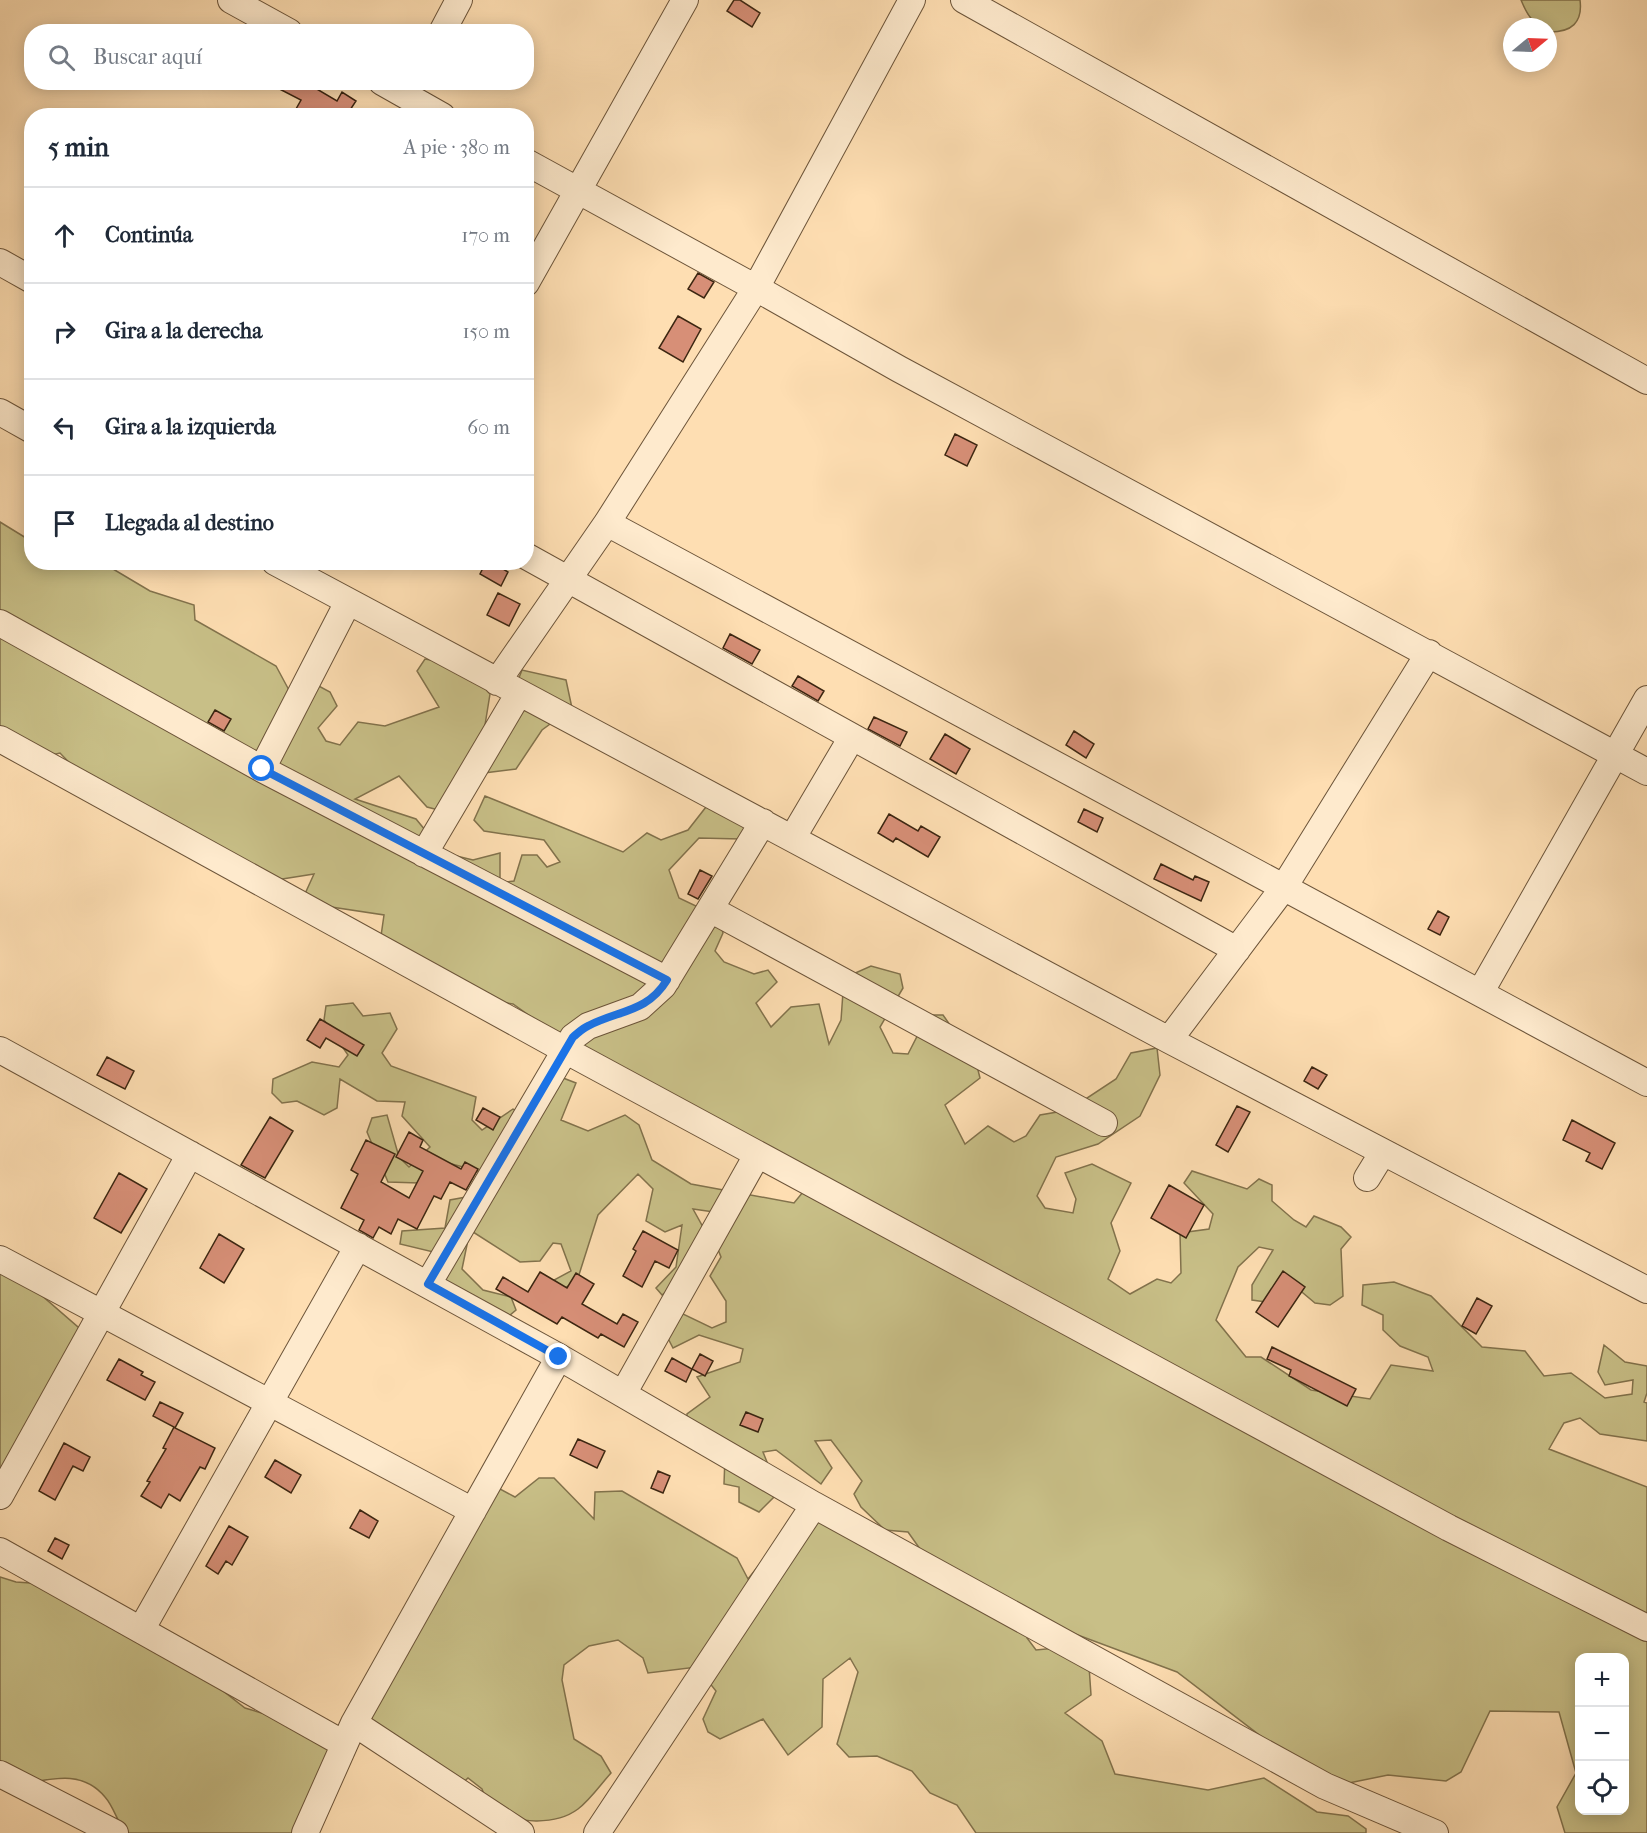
<!DOCTYPE html>
<html lang="es">
<meta charset="utf-8">
<style>
:root{--surface:#fff;--page:#f2f2f3;--text:#1f2937;--muted:#747a83;--line:#e0e1e3}
body{margin:0;font-family:"IM FELL French Canon",serif;background:var(--page);color:var(--text)}
.controls{position:absolute;right:18px;bottom:18px;display:grid;overflow:hidden;border-radius:12px;box-shadow:0 3px 15px #0003}
.controls button{width:54px;height:54px;display:grid;place-items:center;padding:0;border:0;border-bottom:2px solid var(--line);background:var(--surface);color:var(--text);font:30px sans-serif}
.compass{position:absolute;left:1503px;top:18px;width:54px;height:54px;border-radius:50%;background:var(--surface);box-shadow:0 3px 15px #0003;rotate:71deg}
.stop{position:absolute;width:18px;height:18px;margin:-14px;border:4px solid #1a73e8;border-radius:50%;background:#fff}
.stop.end{background:#1a73e8;border-color:#fff;box-shadow:0 2px 6px #0008}
.list{margin:0;padding:0;list-style:none}
h2{display:flex;justify-content:space-between;align-items:center;height:78px;margin:0;padding:0 24px;font-size:26px}
h2 small{font-size:20px;font-weight:400;color:var(--muted)}
.list li{display:grid;grid-template-columns:39px 1fr auto;gap:18px;align-items:center;box-sizing:border-box;height:96px;padding:0 24px;border-top:2px solid var(--line)}
.list b{display:block;font-size:22px;white-space:nowrap}
.list em{font-size:20px;font-style:normal;color:var(--muted)}
.icon{flex:none;width:33px;height:33px;fill:none;stroke:currentColor;stroke-width:2;stroke-linecap:round;stroke-linejoin:round}
.map{position:relative;flex:none;width:1647px;height:1833px;overflow:hidden}
.search{position:absolute;background:var(--surface);box-shadow:0 3px 15px #0003;left:24px;top:24px;width:510px;height:66px;display:flex;align-items:center;gap:15px;box-sizing:border-box;padding:0 21px;border-radius:24px;color:var(--muted);font-size:22px}
.panel{position:absolute;background:var(--surface);box-shadow:0 3px 15px #0003;left:24px;top:108px;width:510px;height:462px;border-radius:24px}
.map>svg:first-child{display:block}
.green{fill:#c8bf87;stroke:#82724c;stroke-width:1.5;fill-rule:evenodd}
.building{fill:#d78f77;stroke:#3c2611;stroke-width:1.5}
.lines{fill:none;stroke-linecap:round;stroke-linejoin:round}
.minor-casing{stroke:#6c5439;stroke-width:28}
.minor{stroke:#feeacd;stroke-width:26}
.route{stroke:#1a73e8;stroke-width:8}
</style>
<div class="map">
<svg width="1647" height="1833" viewBox="0 0 1647 1833">
<rect width="100%" height="100%" fill="#fedeb2"/>
<filter id="stains"><feTurbulence type="fractalNoise" baseFrequency=".00333" numOctaves="4"/><feColorMatrix values="0 0 0 0 .2 0 0 0 0 .09 0 0 0 0 .02 0 0 0 .5 -.17"/></filter>
<radialGradient id="worn" r=".72"><stop offset=".6" stop-color="#630" stop-opacity="0"/><stop offset="1" stop-color="#630" stop-opacity=".3"/></radialGradient>
<!-- green -->
<path class="green" d="M1521 0H1580C1583 23 1571 32 1550 32L1548 27C1533 27 1526 12 1521 0Z
M0 522 31 541 32 562 103 563 150 591 194 605 195 620 276 666 290 692 317 685 330 692 337 706 318 728 326 741 340 745 358 722 385 726 439 707 417 671 425 659C456 664 470 668 490 694L485 725 496 737 522 670 566 680 572 708 542 730 516 769 476 774 454 814 427 807 399 776 355 799 416 819 444 853 473 860 500 853V883L514 881 522 855H537L547 867 560 862 544 840 484 831 474 820 485 796 623 852 647 833 661 840 688 830 706 807 752 827 741 839 699 838 669 870 679 898 719 917 723 933 715 951 724 962 754 974 768 970 777 982 756 1003 771 1027 791 1007 819 1004 829 1044 841 1020 844 978 871 966 900 974 903 988 880 1027 893 1053 908 1054 928 1015H943L976 1062 980 1078 945 1105 965 1144 988 1126 1014 1142 1026 1136 1040 1115 1069 1110 1116 1079 1131 1053 1157 1048 1160 1075 1140 1116 1098 1144 1056 1157 1037 1196 1045 1208 1073 1213 1076 1199 1065 1173 1092 1164 1131 1183 1111 1223 1120 1251 1108 1279 1130 1294 1157 1279 1171 1283 1181 1273 1180 1233 1209 1229 1213 1214 1184 1183 1192 1171 1247 1189 1259 1179 1272 1185V1201L1294 1220 1306 1227 1314 1216 1341 1227 1351 1237 1341 1249 1343 1296 1330 1305 1315 1303 1284 1277 1266 1302 1252 1300V1285L1273 1250 1259 1247 1238 1267 1216 1320 1246 1357H1261L1311 1390 1370 1399 1391 1365 1433 1371 1428 1357 1400 1346 1383 1330V1315L1362 1305 1363 1285 1394 1282 1431 1296 1482 1347 1525 1351 1544 1376 1571 1373 1605 1398 1632 1394 1633 1380 1605 1385 1598 1372 1604 1345 1625 1362 1647 1366V1393L1644 1402 1647 1403V1441L1600 1434 1580 1418 1564 1423 1549 1449 1647 1487V1833H1565L1557 1807 1576 1773 1559 1712 1490 1711 1461 1772 1446 1781 1388 1775 1344 1784 1288 1757 1177 1672 1051 1625H1036L1027 1638 1036 1650 1066 1647 1089 1666 1091 1695 1065 1713 1102 1741 1115 1774 1208 1790 1264 1778 1317 1812 1348 1816 1366 1829V1833H976L957 1805 930 1793 912 1771 877 1756 849 1757 837 1744 858 1672 850 1658 823 1679 822 1727 788 1755 763 1719 720 1739 708 1732 703 1719 716 1691 697 1667 648 1673 643 1658 618 1640 589 1646 564 1665 562 1680 574 1739 601 1756 611 1773C601 1784 590 1800 578 1809 554 1827 519 1821 491 1814L482 1789 468 1778 457 1788 375 1730 369 1711 489 1483 515 1497 539 1478H554L594 1519 595 1492 622 1491 737 1558 748 1579 804 1508 930 1563 908 1532 885 1530 861 1507 854 1494 862 1481 831 1440 815 1441 832 1468 821 1484 776 1450 763 1452 779 1492 759 1512 739 1502V1487L724 1484 725 1457 687 1429V1414L710 1397 697 1377 740 1362 743 1349 699 1335 673 1348 660 1323 677 1311 712 1328 726 1322V1301L710 1276 721 1257 713 1237 728 1214 693 1209 704 1229 698 1266 662 1295 656 1288 676 1267 682 1225 665 1232 646 1221 653 1189 638 1174 598 1215 577 1281 565 1288 554 1280 571 1271 561 1244 553 1243 540 1261 520 1262 470 1230 462 1269 483 1290 511 1297 516 1310 504 1320 441 1281 442 1254 400 1244 402 1231 445 1228 450 1200 477 1195 486 1184 478 1171 437 1160 419 1183 388 1182 367 1132 372 1118 387 1115 399 1157 409 1167 430 1147 402 1116 405 1102 377 1101 340 1079 337 1108 324 1115 297 1101 282 1103 272 1093 273 1079 312 1062 339 1067 348 1055 324 1020 326 1006 353 1003 363 1016 390 1013 397 1029 382 1053 391 1066 476 1097 472 1120 482 1130 513 1109 527 1116 563 1078 576 1083 561 1120 588 1131 625 1115 639 1125 652 1160 691 1184 794 1203 803 1192 663 1111 513 1004 470 997 381 936 384 915 318 905 304 896 314 874 257 883 107 802 60 753 38 758 0 741ZM1580 1658H1624V1810H1580Z
M0 1269 18 1275 86 1334 0 1474Z
M0 1577 16 1582 45 1584 163 1644 245 1708 288 1721 337 1754 296 1833H126C117 1822 114 1807 105 1797 77 1763 37 1785 0 1787Z"/>
<!-- building -->
<path class="building" d="M734 0H740L760 13 752 27 727 11Z
M266 82H305L337 101 342 92 356 101 350 110 360 116H307L296 109 301 100Z
M698 273 714 282 704 298 688 289Z
M678 316 701 329 683 362 659 348Z
M955 434 977 445 967 466 945 455Z
M486 562H492L508 572 501 586 480 574Z
M498 593 520 604 509 626 487 615Z
M730 634 760 650 752 664 723 648Z
M798 676 824 691 818 701 792 686Z
M215 710 231 719 224 731 208 722Z
M874 717 907 732 900 746 868 729Z
M1074 731 1094 744 1086 758 1066 745Z
M945 734 970 749 956 774 930 759Z
M1084 809 1103 818 1097 832 1078 822Z
M889 814 918 831 921 826 940 837 928 857 896 838 893 842 878 833Z
M1161 864 1193 880 1195 876 1209 882 1201 901 1154 879Z
M700 870 712 876 698 899 688 894Z
M1438 911 1449 917 1440 935 1428 929Z
M320 1019 364 1045 357 1056 326 1038 320 1048 307 1040Z
M107 1057 134 1071 125 1089 97 1075Z
M1312 1067 1327 1075 1318 1089 1304 1081Z
M1237 1106 1250 1112 1228 1152 1216 1145Z
M483 1108 500 1117 493 1130 476 1120Z
M270 1117 293 1131 265 1178 241 1165Z
M1572 1120 1615 1143 1602 1169 1586 1161 1590 1153 1563 1140Z
M409 1132 423 1140 420 1147 461 1169 465 1162 478 1169 466 1190 450 1182 441 1199 434 1196 417 1229 398 1219 391 1234 379 1227 373 1238 359 1230 364 1220 341 1208 358 1174 351 1170 366 1140 395 1154 381 1182 409 1198 423 1171 396 1157Z
M119 1173 147 1189 121 1233 94 1218Z
M1169 1185 1204 1205 1186 1238 1151 1218Z
M643 1231 678 1250 669 1268 655 1261 642 1287 623 1276 636 1251 633 1249Z
M219 1234 244 1249 224 1283 200 1268Z
M1283 1271 1305 1287 1278 1327 1256 1312Z
M540 1272 567 1288 576 1273 594 1284 582 1304 617 1324 623 1314 638 1322 624 1347 601 1334 598 1338 562 1317 557 1324 496 1289 503 1277 528 1292Z
M1477 1298 1492 1306 1476 1334 1462 1326Z
M1272 1347 1356 1389 1347 1406 1289 1376 1291 1370 1267 1359Z
M700 1354 713 1361 705 1376 692 1369Z
M672 1358 692 1369 686 1382 665 1371Z
M119 1359 143 1372 141 1375 155 1382 145 1400 107 1380Z
M160 1402 183 1413 175 1428 215 1448 205 1469 200 1467 180 1501 169 1494 161 1508 141 1496 150 1482 147 1481 166 1449 163 1448 174 1427 153 1416Z
M746 1412 763 1419 758 1432 740 1425Z
M578 1439 605 1451 597 1468 570 1455Z
M64 1443 90 1457 83 1471 73 1466 55 1500 39 1491Z
M275 1460 301 1475 291 1493 265 1477Z
M658 1471 670 1476 663 1493 651 1488Z
M360 1510 378 1521 369 1538 350 1528Z
M229 1526 248 1537 232 1565 226 1561 218 1574 206 1566Z
M55 1538 69 1545 62 1559 48 1551Z"/>
<g class="lines">
<defs>
<path id="minor" d="M231 0 289 32
M964 0 1647 381
M442 32 459 0
M382 82 442 116
M526 162 756 288 899 369 1647 772
M0 262 32 280
M526 283 685 0
M0 412 32 430
M607 523 1647 1083
M526 556 1237 950
M275 562 1169 1040 1647 1290
M0 623 262 769 667 980
M497 682 607 523 756 288 912 0
M0 739 565 1050 1449 1528 1647 1628
M262 769 348 602
M793 837 852 737
M424 854 519 693
M710 909 1104 1123
M1480 993 1647 699
M1169 1040 1284 887 1429 653
M0 1050 559 1357 814 1505 1325 1786 1435 1833
M1367 1178 1383 1152
M0 1259 473 1511
M428 1284 573 1037 588 1026 640 1007 663 986 763 822
M623 1394 757 1155
M0 1496 190 1154
M0 1551 344 1744
M141 1630 358 1246
M354 1723 521 1833
M0 1774 115 1833
M305 1833 354 1723 559 1357
M597 1833 814 1505"/>
</defs>
<!-- minor casing -->
<use href="#minor" class="minor-casing"/>
<!-- minor -->
<use href="#minor" class="minor"/>
</g>
<g class="lines">
<!-- route -->
<path class="route" d="M262 769 667 980C647 1013 618 1010 588 1026 583 1028 578 1033 573 1037L428 1284 559 1357"/>
</g>
<rect width="100%" height="100%" filter="url(#stains)"/>
<rect width="100%" height="100%" fill="url(#worn)"/>
</svg>
<div class="controls">
<button>+</button>
<button>−</button>
<button><svg class="icon" aria-label="locate" viewBox="0 0 24 24"><circle cx="12" cy="12" r="6"/><path d="M12 2v4M12 18v4M2 12h4M18 12h4"/></svg></button>
</div>
<svg class="compass" viewBox="-18 -18 36 36"><path d="M0-13l5 13h-10z" fill="#e53935"/><path d="M0 13l5-13h-10z" fill="#747a83"/></svg>
<div class="stop" style="left:262px;top:769px"></div>
<div class="stop end" style="left:559px;top:1357px"></div>
<div class="search"><svg class="icon" aria-label="search" viewBox="0 0 24 24"><circle cx="10" cy="10" r="6"/><path d="M15 15l6 6"/></svg>Buscar aquí</div>
<section class="panel">
<h2>5 min<small>A pie · 380 m</small></h2>
<ul class="list">
<li><svg class="icon" aria-label="ahead" viewBox="0 0 24 24"><path d="M12 20V5M6 11l6-6 6 6"/></svg><div><b>Continúa</b></div><em>170 m</em></li>
<li><svg class="icon" aria-label="right" viewBox="0 0 24 24"><path d="M7 20v-9h11M14 6l5 5-5 5"/></svg><div><b>Gira a la derecha</b></div><em>150 m</em></li>
<li><svg class="icon" aria-label="left" viewBox="0 0 24 24"><path d="M17 20v-9H6M10 6l-5 5 5 5"/></svg><div><b>Gira a la izquierda</b></div><em>60 m</em></li>
<li><svg class="icon" aria-label="arrive" viewBox="0 0 24 24"><path d="M6 21V4h12l-3 4 3 4H6"/></svg><div><b>Llegada al destino</b></div></li>
</ul>
</section>
</div>
